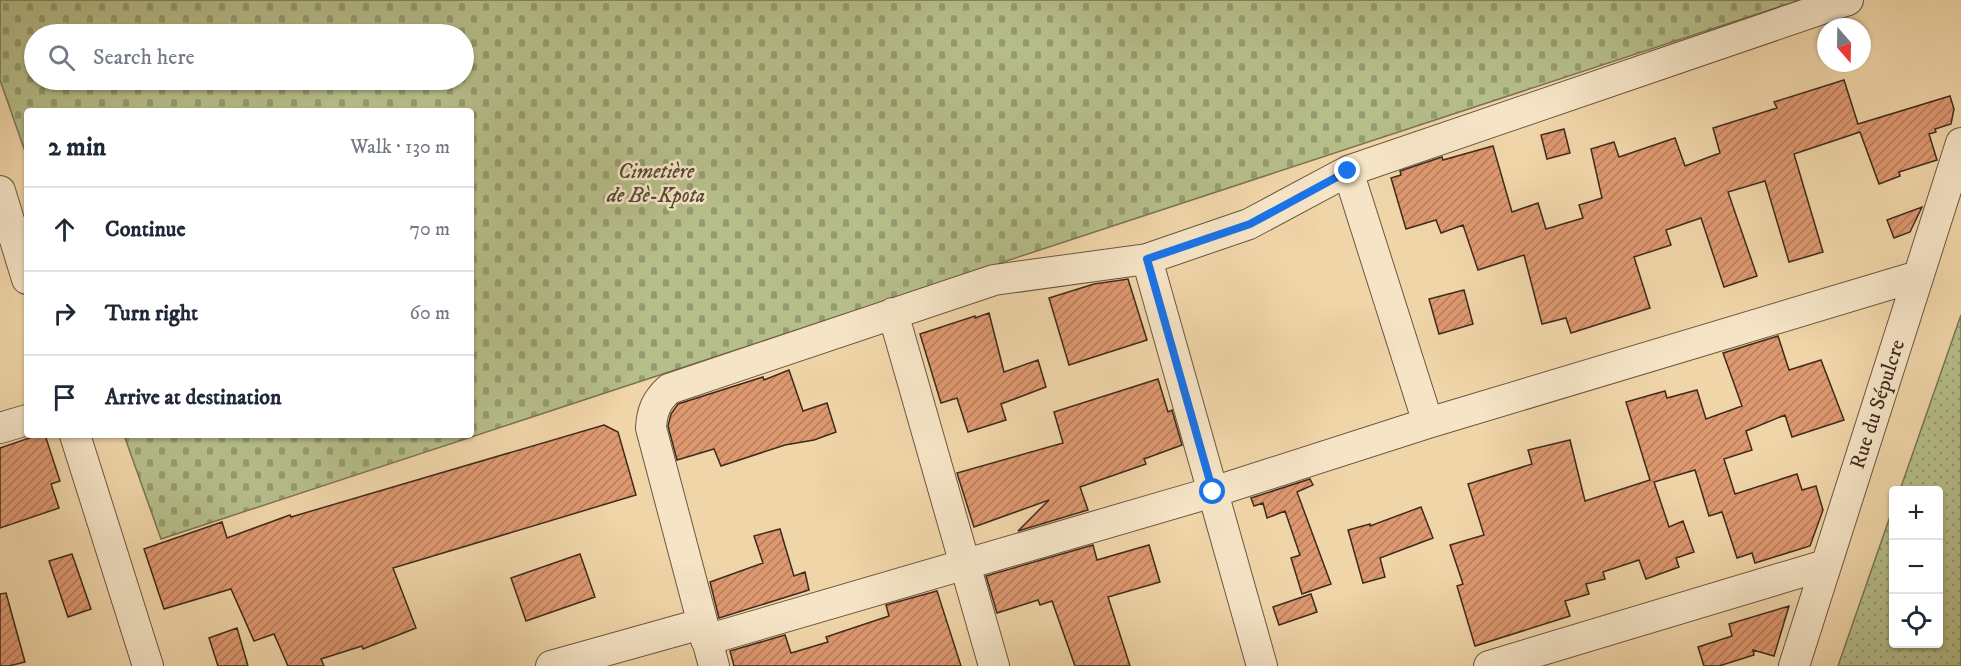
<!DOCTYPE html>
<meta charset="utf-8">
<style>
:root{--surface:#fff;--page:#f6f6f7;--text:#1f2937;--muted:#747a83;--line:#e0e1e3}
body{margin:0;font-family:"IM FELL DW Pica",serif;background:var(--page);color:var(--text)}
.controls{position:absolute;right:18px;bottom:18px;display:grid;overflow:hidden;border-radius:6px;box-shadow:0 2px 4px #0004}
.controls button{width:54px;height:54px;display:grid;place-items:center;padding:0;border:0;border-bottom:2px solid var(--line);background:var(--surface);color:var(--text);font:30px sans-serif}
.compass{position:absolute;left:1817px;top:18px;width:54px;height:54px;border-radius:50%;background:var(--surface);box-shadow:0 2px 4px #0004;rotate:160deg}
.stop{position:absolute;width:18px;height:18px;margin:-14px;border:4px solid #1a73e8;border-radius:50%;background:#fff}
.stop.end{background:#1a73e8;border-color:#fff;box-shadow:0 2px 6px #0008}
.list{margin:0;padding:0;list-style:none}
h2{display:flex;justify-content:space-between;align-items:center;height:78px;margin:0;padding:0 24px;font-size:26px}
h2 small{font-size:20px;font-weight:400;color:var(--muted)}
.list li{display:grid;grid-template-columns:39px 1fr auto;gap:18px;align-items:center;box-sizing:border-box;height:84px;padding:0 24px;border-top:2px solid var(--line)}
.list b{display:block;font-size:22px;white-space:nowrap}
.list em{font-size:20px;font-style:normal;color:var(--muted)}
.icon{flex:none;width:33px;height:33px;fill:none;stroke:currentColor;stroke-width:2;stroke-linecap:round;stroke-linejoin:round}
.map{position:relative;flex:none;width:1961px;height:666px;overflow:hidden}
.search{position:absolute;background:var(--surface);box-shadow:0 2px 4px #0004;left:24px;top:24px;width:450px;height:66px;display:flex;align-items:center;gap:15px;box-sizing:border-box;padding:0 21px;border-radius:33px;color:var(--muted);font-size:22px}
.panel{position:absolute;background:var(--surface);box-shadow:0 2px 4px #0004;left:24px;top:108px;width:450px;height:330px;border-radius:6px}
.map>svg:first-child{display:block}
.grass{fill:url(#grass-dots);stroke:#7a7454;stroke-width:1.5}
.cemetery{fill:url(#cemetery-stones);stroke:#7a7454;stroke-width:1.5;fill-rule:evenodd}
.building{fill:url(#building-hatch);stroke:#3f2b1d;stroke-width:1.5}
.lines{fill:none;stroke-linecap:round;stroke-linejoin:round}
.minor-casing{stroke:#6b5640;stroke-width:32}
.minor{stroke:#f5e4c6;stroke-width:30}
.route{stroke:#1a73e8;stroke-width:8}
.labels{text-anchor:middle;stroke-width:5;stroke-linejoin:round;paint-order:stroke}
.park-label{font-size:21px;font-style:italic;fill:#574833;stroke:#f5e4c6}
.street-label{font-size:21px;fill:#3f2b1d;stroke:#f5e4c6}
</style>
<div class="map">
<svg width="1961" height="666" viewBox="0 0 1961 666">
<defs>
<pattern id="grass-dots" width="8" height="8" patternUnits="userSpaceOnUse" patternTransform="scale(1.5)"><rect width="8" height="8" fill="#b6be8a"/><path d="M2 2h.1M6 6h.1" fill="none" stroke="#959b70" stroke-width="1.8" stroke-linecap="round"/></pattern>
<pattern id="cemetery-stones" width="16" height="16" patternUnits="userSpaceOnUse" patternTransform="scale(1.5)"><rect width="16" height="16" fill="#b6be8a"/><path d="M2 7V4a2 2 0 0 1 4 0v3zM10 15v-3a2 2 0 0 1 4 0v3z" fill="#959b70"/></pattern>
<pattern id="building-hatch" width="6" height="6" patternUnits="userSpaceOnUse" patternTransform="scale(1.5)"><rect width="6" height="6" fill="#de9870"/><path d="M-1 1l2-2M0 6l6-6M5 7l2-2" fill="none" stroke="#b57c5b"/></pattern>
</defs>
<rect width="100%" height="100%" fill="#f0d5a8"/>
<filter id="stains"><feTurbulence type="fractalNoise" baseFrequency=".00333" numOctaves="4"/><feColorMatrix values="0 0 0 0 .2 0 0 0 0 .09 0 0 0 0 .02 0 0 0 .5 -.17"/></filter>
<radialGradient id="worn" r=".72"><stop offset=".6" stop-color="#630" stop-opacity="0"/><stop offset="1" stop-color="#630" stop-opacity=".3"/></radialGradient>
<!-- grass -->
<path class="grass" d="M1961 315V666H1838L1893 508 1894 644H1938V490H1900Z"/>
<!-- cemetery -->
<path class="cemetery" d="M0 0H1800L161 539 124 435H471V111H27V157L0 80ZM34 34H464V80H34Z"/>
<!-- building -->
<path class="building" d="M1844 80 1858 124 1950 96 1954 109 1951 124 1935 129 1936 132 1929 134 1937 160 1899 172 1900 176 1879 184 1860 132 1794 154 1823 252 1789 262 1765 181 1728 192 1757 276 1724 287 1701 218 1666 230 1671 245 1634 257 1650 308 1571 333 1566 318 1542 324 1524 255 1478 270 1463 225 1441 233 1436 220 1406 229 1391 178 1401 175 1400 171 1442 157 1443 160 1493 146 1512 212 1538 203 1546 229 1583 218 1579 205 1602 198 1591 149 1614 142 1619 157 1675 138 1685 166 1720 153 1713 128 1777 108 1774 102Z
M1564 129 1570 153 1547 159 1541 135Z
M1922 207 1910 232 1894 238 1887 220Z
M1128 279 1147 340 1069 365 1049 298 1094 284Z
M1464 290 1473 324 1439 334 1429 299Z
M989 313 1004 372 1038 360 1046 387 1001 404 1006 420 968 432 957 398 941 403 920 334 975 316V318Z
M1778 336 1789 370 1821 360 1844 420 1792 437 1785 415 1746 431 1752 450 1724 459 1735 494 1797 474 1802 490 1816 486 1823 510 1810 546 1755 563 1752 553 1737 558 1722 512 1709 516 1695 470 1654 482 1669 527 1683 521 1694 552 1676 558 1679 567 1646 579 1639 560 1603 572 1605 579 1586 584 1589 594 1565 601 1570 616 1475 646 1457 586 1463 584 1450 545 1484 535 1468 484 1532 464 1528 450 1570 440 1585 501 1650 480 1626 402 1665 391 1667 398 1697 390 1706 419 1742 406 1723 353Z
M789 370 803 411 827 403 836 432 814 440 785 445 721 466 714 449 677 460 668 426 671 414 678 404 763 377 764 380Z
M1158 379 1168 412 1172 410 1182 445 1144 459 1146 464 1080 487 1088 510 1018 531 1049 500 974 527 957 473 1063 443 1054 412Z
M604 425 618 432 636 495 393 568 416 628 363 649 362 646 321 659 324 666H288L274 634 254 641 231 589 164 609 144 549 222 522 227 538 290 515 291 517Z
M38 435H45L60 481 51 484 59 508 0 528V448Z
M1310 479 1313 485 1297 492 1331 584 1302 594 1291 558 1300 555 1285 511 1267 518 1263 503 1254 506 1251 498Z
M1421 507 1433 538 1380 558 1385 577 1363 583 1348 530 1370 524V526Z
M780 529 794 576 805 572 809 590 719 618 710 582 763 563 754 536Z
M1093 545 1097 560 1149 545 1160 582 1108 597 1130 666H1075L1052 601 1040 605 1038 600 997 613 986 576Z
M72 554 91 609 68 617 49 561Z
M580 554 595 597 526 621 511 578Z
M937 591 961 666H734L730 651 785 635 791 653 828 642 826 637 889 616 886 605Z
M6 593 25 662 9 666H0V594Z
M1311 594 1317 612 1279 625 1273 607Z
M1789 606 1774 656 1753 650 1754 655 1719 666H1704L1698 647 1732 636 1729 624Z
M237 628 248 666H218L209 638Z"/>
<g class="lines">
<defs>
<path id="minor" d="M1348 171 1428 423
M0 191 27 279
M1147 259 1262 666
M893 313 994 666
M0 428 27 420
M75 435 148 666
M706 640 1213 492 1428 423 1918 276
M551 666 701 624
M714 666 651 428C652 411 656 401 669 389L994 280 1147 259 1249 224 1348 171 1848 0
M1489 666 1825 565
M1794 666 1961 143"/>
</defs>
<!-- minor casing -->
<use href="#minor" class="minor-casing"/>
<!-- minor -->
<use href="#minor" class="minor"/>
</g>
<g class="lines">
<!-- route -->
<path class="route" d="M1213 492 1147 259 1250 224 1348 171"/>
</g>
<g class="labels">
<!-- park labels -->
<g class="park-label">
<text x="656" y="178">Cimetière<tspan x="656" dy="24">de Bè-Kpota</tspan></text>
</g>
<!-- street labels -->
<g class="street-label">
<text transform="translate(1877 404) rotate(-72)" y="7">Rue du Sépulcre</text>
</g>
</g>
<rect width="100%" height="100%" filter="url(#stains)"/>
<rect width="100%" height="100%" fill="url(#worn)"/>
</svg>
<div class="controls">
<button>+</button>
<button>−</button>
<button><svg class="icon" aria-label="locate" viewBox="0 0 24 24"><circle cx="12" cy="12" r="6"/><path d="M12 2v4M12 18v4M2 12h4M18 12h4"/></svg></button>
</div>
<svg class="compass" viewBox="-18 -18 36 36"><path d="M0-13l5 13h-10z" fill="#e53935"/><path d="M0 13l5-13h-10z" fill="#747a83"/></svg>
<div class="stop" style="left:1213px;top:492px"></div>
<div class="stop end" style="left:1348px;top:171px"></div>
<div class="search"><svg class="icon" aria-label="search" viewBox="0 0 24 24"><circle cx="10" cy="10" r="6"/><path d="M15 15l6 6"/></svg>Search here</div>
<section class="panel">
<h2>2 min<small>Walk · 130 m</small></h2>
<ul class="list">
<li><svg class="icon" aria-label="ahead" viewBox="0 0 24 24"><path d="M12 20V5M6 11l6-6 6 6"/></svg><div><b>Continue</b></div><em>70 m</em></li>
<li><svg class="icon" aria-label="right" viewBox="0 0 24 24"><path d="M7 20v-9h11M14 6l5 5-5 5"/></svg><div><b>Turn right</b></div><em>60 m</em></li>
<li><svg class="icon" aria-label="arrive" viewBox="0 0 24 24"><path d="M6 21V4h12l-3 4 3 4H6"/></svg><div><b>Arrive at destination</b></div></li>
</ul>
</section>
</div>
